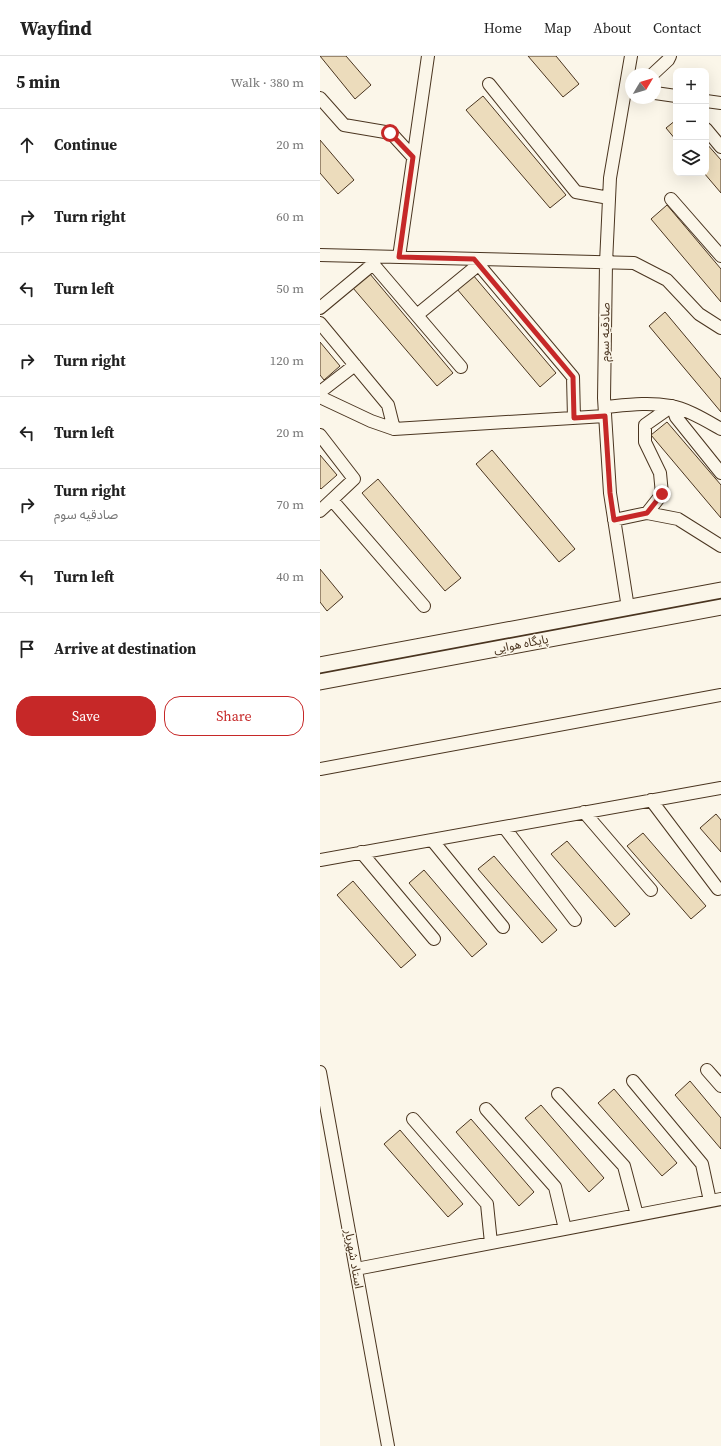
<!DOCTYPE html>
<meta charset="utf-8">
<style>
:root{--surface:#fff;--page:#f2f2f2;--text:#222;--muted:#767676;--line:#e0e0e0;--accent:#c62828}
body{margin:0;font-family:"Source Serif 4","Noto Sans Arabic",serif;background:var(--page);color:var(--text)}
.controls{position:absolute;right:12px;top:12px;display:grid;overflow:hidden;border-radius:8px;box-shadow:0 4px 16px #0002}
.controls button{width:36px;height:36px;display:grid;place-items:center;padding:0;border:0;border-bottom:1px solid var(--line);background:var(--surface);color:var(--text);font:20px sans-serif}
.compass{position:absolute;left:305px;top:12px;width:36px;height:36px;border-radius:50%;background:var(--surface);box-shadow:0 4px 16px #0002;rotate:52deg}
.stop{position:absolute;width:12px;height:12px;margin:-9px;border:3px solid #c62828;border-radius:50%;background:#fff}
.stop.end{background:#c62828;border-color:#fff;box-shadow:0 1px 4px #0008}
.list{margin:0;padding:0;list-style:none}
h2{display:flex;justify-content:space-between;align-items:center;height:52px;margin:0;padding:0 16px;font-size:17px}
h2 small{font-size:13px;font-weight:400;color:var(--muted)}
.list li{display:grid;grid-template-columns:26px 1fr auto;gap:12px;align-items:center;box-sizing:border-box;height:72px;padding:0 16px;border-top:1px solid var(--line)}
.list b{display:block;font-size:15px;white-space:nowrap}
.list p{margin:0;font-size:13px;white-space:nowrap;color:var(--muted)}
.list em{font-size:13px;font-style:normal;color:var(--muted)}
.actions{display:flex;gap:8px;padding:12px 16px}
.actions a{flex:1;padding:9px 0;border:1px solid var(--accent);border-radius:16px;text-align:center;font-size:14px;color:var(--accent)}
.actions .main{background:var(--accent);color:#fff}
.icon{flex:none;width:22px;height:22px;fill:none;stroke:currentColor;stroke-width:2;stroke-linecap:round;stroke-linejoin:round}
.map{position:relative;flex:none;width:401px;height:1390px;overflow:hidden}
header{display:flex;align-items:center;gap:24px;box-sizing:border-box;height:56px;padding:0 20px;background:var(--surface);border-bottom:1px solid var(--line)}
header strong{font-size:19px}
nav{display:flex;gap:22px;margin-inline-start:auto;font-size:14px}
main{display:flex}
aside{flex:1;background:var(--surface)}
.map>svg:first-child{display:block}
.building{fill:#ecdcbc;stroke:#4a3520}
.lines{fill:none;stroke-linecap:round;stroke-linejoin:round}
.minor-casing{stroke:#4a3520;stroke-width:14}
.major-casing{stroke:#4a3520;stroke-width:17}
.minor{stroke:#fbf6e9;stroke-width:12}
.major{stroke:#fbf6e9;stroke-width:15}
.route{stroke:#c62828;stroke-width:5}
.labels{text-anchor:middle;stroke-width:3;stroke-linejoin:round;paint-order:stroke}
.street-label{font-size:12px;fill:#4a3520;stroke:#fbf6e9}
</style>
<header>
<strong>Wayfind</strong>
<nav><a>Home</a><a>Map</a><a>About</a><a>Contact</a></nav>
</header>
<main>
<aside>
<h2>5 min<small>Walk · 380 m</small></h2>
<ul class="list">
<li><svg class="icon" aria-label="ahead" viewBox="0 0 24 24"><path d="M12 20V5M6 11l6-6 6 6"/></svg><div><b>Continue</b></div><em>20 m</em></li>
<li><svg class="icon" aria-label="right" viewBox="0 0 24 24"><path d="M7 20v-9h11M14 6l5 5-5 5"/></svg><div><b>Turn right</b></div><em>60 m</em></li>
<li><svg class="icon" aria-label="left" viewBox="0 0 24 24"><path d="M17 20v-9H6M10 6l-5 5 5 5"/></svg><div><b>Turn left</b></div><em>50 m</em></li>
<li><svg class="icon" aria-label="right" viewBox="0 0 24 24"><path d="M7 20v-9h11M14 6l5 5-5 5"/></svg><div><b>Turn right</b></div><em>120 m</em></li>
<li><svg class="icon" aria-label="left" viewBox="0 0 24 24"><path d="M17 20v-9H6M10 6l-5 5 5 5"/></svg><div><b>Turn left</b></div><em>20 m</em></li>
<li><svg class="icon" aria-label="right" viewBox="0 0 24 24"><path d="M7 20v-9h11M14 6l5 5-5 5"/></svg><div><b>Turn right</b><p>صادقیه سوم</p></div><em>70 m</em></li>
<li><svg class="icon" aria-label="left" viewBox="0 0 24 24"><path d="M17 20v-9H6M10 6l-5 5 5 5"/></svg><div><b>Turn left</b></div><em>40 m</em></li>
<li><svg class="icon" aria-label="arrive" viewBox="0 0 24 24"><path d="M6 21V4h12l-3 4 3 4H6"/></svg><div><b>Arrive at destination</b></div></li>
</ul>
<div class="actions"><a class="main">Save</a><a>Share</a></div>
</aside>
<div class="map">
<svg width="401" height="1390" viewBox="0 0 401 1390">
<rect width="100%" height="100%" fill="#fbf6e9"/>
<!-- building -->
<path class="building" d="M0 0H26L51 29 35 43Z
M208 0H236L259 28 243 41Z
M163 40 246 139 230 152 146 54Z
M356 64V84L346 72Z
M0 84 34 124 18 138 0 117Z
M386 87 401 104V137L384 117H386Z
M347 149 401 213V246L331 163Z
M50 218 133 317 117 330 33 232Z
M153 219 236 317 220 331 137 233Z
M345 256 401 323V356L329 270Z
M0 286 20 310 4 324 0 319Z
M347 366 401 429V462L331 379Z
M172 394 255 493 239 506 156 408Z
M0 399 17 419 1 433 0 432Z
M58 423 141 522 125 535 42 437Z
M0 513 23 541 7 555 0 546Z
M396 758 401 764V796L380 772Z
M323 777 386 850 371 863 307 790Z
M247 785 310 858 295 871 231 798Z
M174 800 237 874 222 887 158 813Z
M104 814 167 888 152 901 89 827Z
M33 825 96 899 81 912 17 839Z
M370 1025 401 1062V1093L355 1039Z
M294 1033 357 1107 342 1120 278 1047Z
M221 1049 284 1122 269 1136 205 1062Z
M151 1063 214 1136 199 1150 136 1076Z
M80 1074 143 1148 128 1161 64 1088Z"/>
<g class="lines">
<defs>
<path id="minor" d="M333 18 348 4 350 0
M169 28 256 136 289 142
M335 37 356 40
M0 42 24 69 71 77 93 101
M386 45 401 47
M386 73 401 91
M351 143 401 200
M0 199 314 207 347 224 379 258 401 272
M79 201 108 0
M154 203 253 321 254 362
M0 252 53 208 141 311
M97 259 158 209
M0 267 68 349 74 373
M0 336 35 309
M0 341 51 365 74 373 285 360
M285 351C307 349 329 346 350 350 366 352 387 365 401 373
M0 379 34 423 0 455
M12 444 104 550
M327 457 342 438 340 417 325 386V369L352 350 356 361 401 417
M294 464 327 457 358 463 401 490
M308 552 290 437 284 342 286 207 290 122 311 0
M0 713 401 639
M331 744 398 833
M264 756 331 834
M184 771 255 864
M112 784 183 871
M41 796 114 883
M0 804 401 732
M387 1014 401 1030
M0 1016 68 1390
M313 1025 382 1108 390 1145
M238 1038 304 1110 317 1159
M166 1053 235 1131 245 1173
M93 1063 167 1148 171 1187
M36 1213 401 1143"/>
<path id="major" d="M0 609 401 534
M0 626 401 551"/>
</defs>
<!-- minor casing -->
<use href="#minor" class="minor-casing"/>
<!-- major casing -->
<use href="#major" class="major-casing"/>
<!-- minor -->
<use href="#minor" class="minor"/>
<!-- major -->
<use href="#major" class="major"/>
</g>
<g class="lines">
<!-- route -->
<path class="route" d="M70 77 93 101 79 201 154 203 253 321 254 362 285 360 290 437 294 464 327 457 342 438"/>
</g>
<g class="labels">
<!-- street labels -->
<g class="street-label">
<text transform="translate(285 276) rotate(-89)" y="4">صادقیه سوم</text>
<text transform="translate(201 588) rotate(-11)" y="4">پایگاه هوایی</text>
<text transform="translate(34 1203) rotate(80)" y="4">استاد شهریار</text>
</g>
</g>
</svg>
<div class="controls">
<button>+</button>
<button>−</button>
<button><svg class="icon" aria-label="layers" viewBox="0 0 24 24"><path d="M12 4l9 5-9 5-9-5zM3 14l9 5 9-5"/></svg></button>
</div>
<svg class="compass" viewBox="-18 -18 36 36"><path d="M0-13l5 13h-10z" fill="#e53935"/><path d="M0 13l5-13h-10z" fill="#767676"/></svg>
<div class="stop" style="left:70px;top:77px"></div>
<div class="stop end" style="left:342px;top:438px"></div>
</div>
</main>
